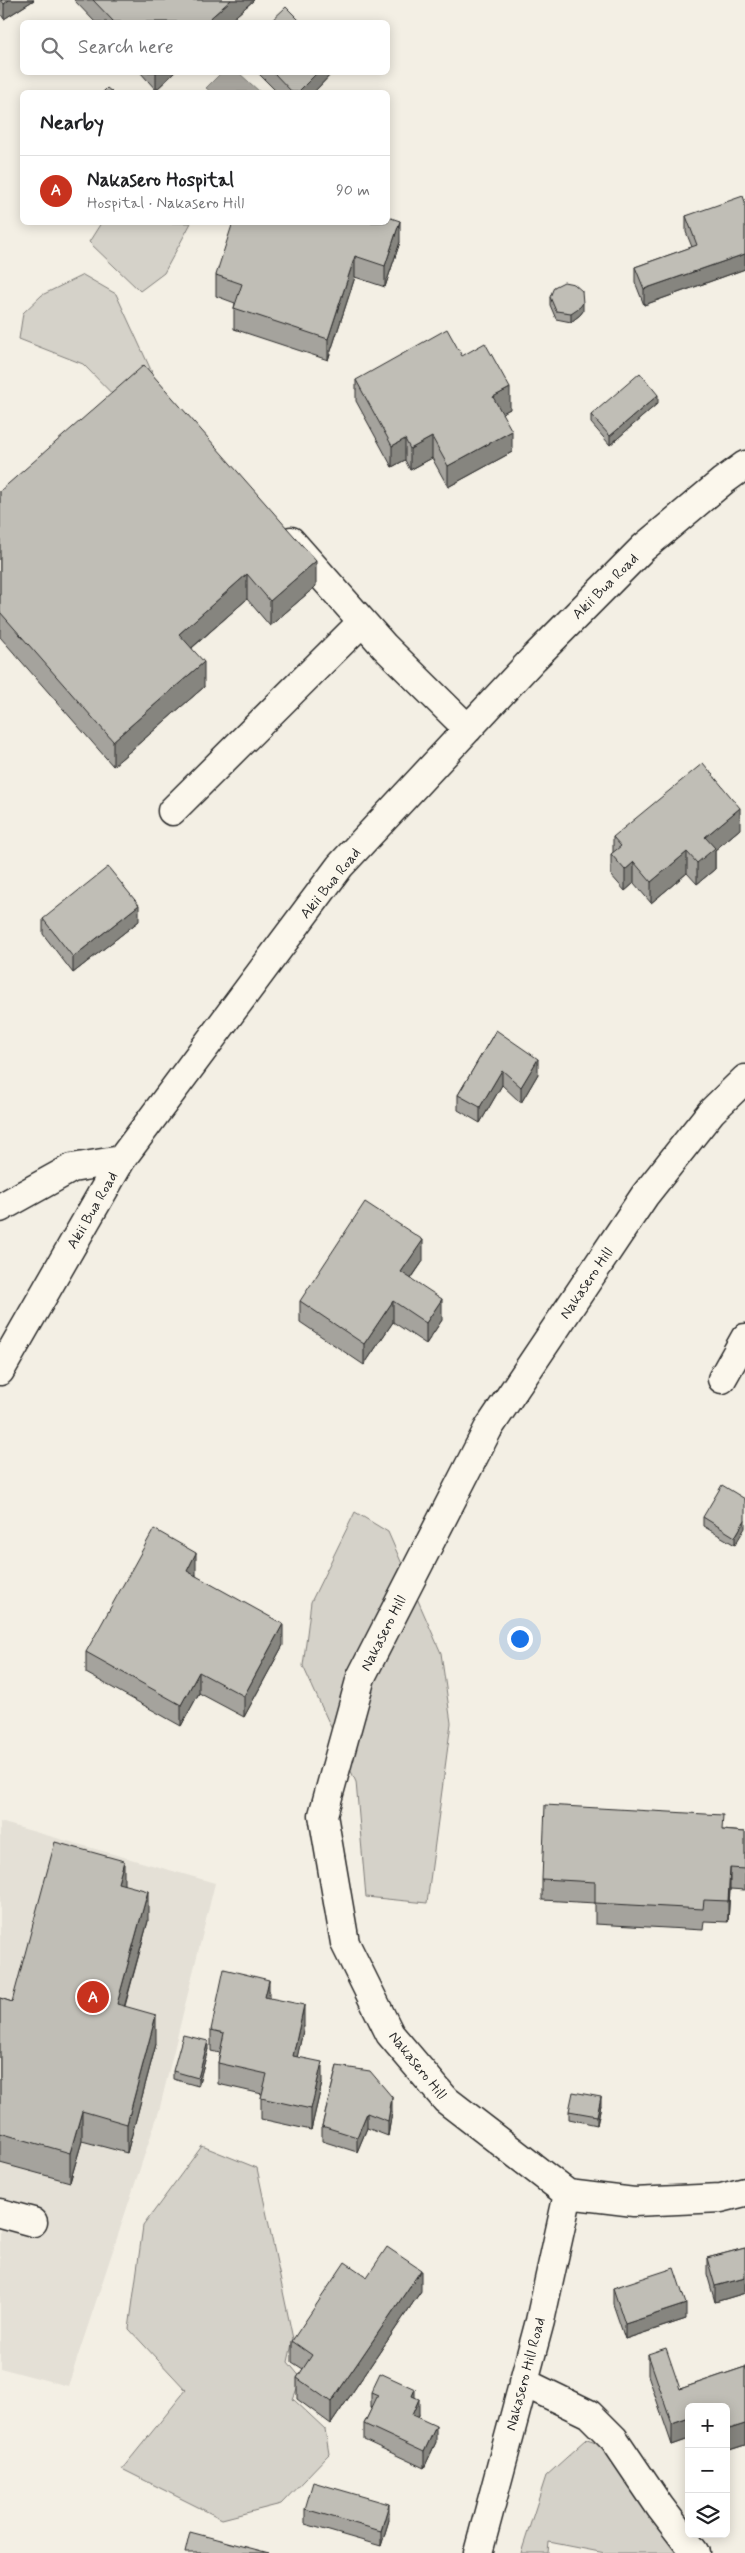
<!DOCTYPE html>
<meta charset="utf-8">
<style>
:root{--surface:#fff;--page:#f2f2f2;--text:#202124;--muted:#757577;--line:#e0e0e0;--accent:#c8321e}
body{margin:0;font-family:Mynerve,sans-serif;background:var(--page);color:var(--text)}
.controls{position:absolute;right:15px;bottom:15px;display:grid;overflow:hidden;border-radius:8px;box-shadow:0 2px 12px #0003}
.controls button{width:45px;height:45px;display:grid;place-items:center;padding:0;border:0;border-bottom:1px solid var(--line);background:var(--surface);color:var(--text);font:25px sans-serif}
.you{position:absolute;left:519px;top:1638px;width:18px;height:18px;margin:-12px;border:4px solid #fff;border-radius:50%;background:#1a73e8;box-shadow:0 0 0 8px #1a73e833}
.badge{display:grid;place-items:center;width:32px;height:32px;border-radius:50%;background:var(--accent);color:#fff;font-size:16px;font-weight:700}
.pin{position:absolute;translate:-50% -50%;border:2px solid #fff;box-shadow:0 1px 5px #0006}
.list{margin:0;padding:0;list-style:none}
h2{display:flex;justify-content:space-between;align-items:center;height:65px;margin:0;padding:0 20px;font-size:21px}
h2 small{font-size:16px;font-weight:400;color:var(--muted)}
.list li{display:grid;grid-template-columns:32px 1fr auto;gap:15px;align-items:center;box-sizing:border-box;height:70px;padding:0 20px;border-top:1px solid var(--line)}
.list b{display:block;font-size:19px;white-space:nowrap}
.list p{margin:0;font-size:16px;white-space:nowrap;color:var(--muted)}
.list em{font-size:16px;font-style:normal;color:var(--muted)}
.icon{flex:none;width:28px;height:28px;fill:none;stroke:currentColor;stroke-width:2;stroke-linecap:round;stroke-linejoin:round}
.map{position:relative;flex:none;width:745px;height:2553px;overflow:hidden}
.search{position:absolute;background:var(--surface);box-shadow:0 2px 12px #0003;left:20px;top:20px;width:370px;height:55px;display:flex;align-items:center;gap:12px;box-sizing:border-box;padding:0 18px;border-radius:8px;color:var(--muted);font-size:19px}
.panel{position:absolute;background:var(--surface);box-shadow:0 2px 12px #0003;left:20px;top:90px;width:370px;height:135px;border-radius:8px}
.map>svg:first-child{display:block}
.built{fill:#e4e0d6}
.green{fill:#d5d2c9;stroke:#807e7a}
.water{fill:#aca9a2;stroke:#787772}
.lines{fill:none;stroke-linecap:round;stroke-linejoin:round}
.minor-casing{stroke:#2b2b2b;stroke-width:31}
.minor{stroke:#fbf7ec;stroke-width:28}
.wall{fill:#a5a39d;stroke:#2b2b2b}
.shaded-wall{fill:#86857f;stroke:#2b2b2b}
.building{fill:#c0beb6;stroke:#2b2b2b}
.labels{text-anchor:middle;stroke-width:4;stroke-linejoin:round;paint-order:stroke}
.street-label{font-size:15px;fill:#2b2b2b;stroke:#fbf7ec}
</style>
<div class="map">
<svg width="745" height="2553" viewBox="0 0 745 2553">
<rect width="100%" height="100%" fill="#f3efe4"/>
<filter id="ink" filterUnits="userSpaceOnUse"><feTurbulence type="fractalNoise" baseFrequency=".02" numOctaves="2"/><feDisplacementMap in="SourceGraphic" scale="10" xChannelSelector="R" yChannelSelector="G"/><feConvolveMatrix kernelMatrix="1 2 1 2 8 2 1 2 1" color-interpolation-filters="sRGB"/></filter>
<g filter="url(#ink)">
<!-- built -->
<path class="built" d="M0 1822 215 1883 159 2111 68 2386 0 2368Z"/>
<!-- green -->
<path class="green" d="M101 223V222L191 223 164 273 140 291 89 242Z
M83 275 116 294 161 392 127 409 83 364 19 339 23 313 42 295Z
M355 1512 388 1532 441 1653 451 1723 427 1903 366 1897 356 1782 303 1666 311 1602Z
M202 2146 257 2168 293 2339 288 2362 301 2378 293 2399 325 2429 329 2454 281 2504 222 2519 122 2469 186 2390 129 2329 143 2226Z
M587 2439 614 2448 680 2553H605L549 2542 548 2553H521L546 2476Z"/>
<!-- water -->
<path class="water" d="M221 73H239L260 92H211L206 88Z"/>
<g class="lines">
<defs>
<path id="minor" d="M291 541 384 646 468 729
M172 811 362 622
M745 1079 711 1112 645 1195 488 1429 361 1677 323 1815 345 1943 390 2034 446 2100 568 2194 634 2202 721 2198 745 2192
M0 1208 72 1168 121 1160
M0 1371 121 1160 340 866 534 658 643 548 723 481 745 465
M722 1379 745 1338
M0 2213 33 2222
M523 2382 589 2414 614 2439 660 2507 695 2553
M478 2553 540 2321 568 2194"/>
</defs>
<!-- minor casing -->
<use href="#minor" class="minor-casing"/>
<!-- minor -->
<use href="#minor" class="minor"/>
</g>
<!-- wall -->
<path class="wall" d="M0 0H34L4 19 0 13Z
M74 0H254L229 22H95Z
M140 72H175L156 90Z
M257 72H333L314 92H277Z
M745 202V269L644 305 635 282V267L692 247 686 232V216Z
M400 242 385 287 355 277 328 360 234 329V308L235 303 216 296V275Z
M550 297 583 311 580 315 571 322 556 319 550 305Z
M356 380 510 409 502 413 512 452 448 487 432 458 410 470 405 460 392 467 356 401Z
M658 403 610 445 591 423V415Z
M0 491 316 586 270 626 247 599 192 648 204 687 113 766 0 637Z
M740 829 715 850V869L697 884 687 873 651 903 634 883 625 891 611 875V854L613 852V837Z
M43 919 139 921 73 973 43 934Z
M496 1030 538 1074 521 1103 502 1085 480 1123 458 1110V1095Z
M423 1261 411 1279 442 1320 426 1344 393 1322 364 1365 300 1322V1301Z
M745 1499 735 1545 703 1526V1517Z
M196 1574V1576L283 1645 244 1717 199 1693 181 1726 86 1673V1652Z
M723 1830 745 1832V1890L730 1889 728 1922 704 1921 703 1930 595 1924V1903L542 1900V1879Z
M124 1884 148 1921 125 2006 156 2044 127 2153 82 2141 70 2182 0 2163V1998L12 2002Z
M269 1998 304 2026 297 2057 322 2083 311 2130 261 2119V2098L262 2094 218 2084V2063L220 2053 211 2051V2030Z
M208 2049 198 2086 173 2079V2071Z
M337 2066 392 2112 388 2136 367 2128 357 2152 322 2141V2126Z
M601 2105 597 2125 569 2119V2111Z
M745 2248V2293L715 2302 707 2274V2258Z
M367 2277 421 2291 331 2424 297 2399V2378L303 2369 292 2362V2341Z
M613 2288 686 2319 625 2339 613 2304Z
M648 2354 680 2389 745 2367V2445L726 2451V2407H689V2439L672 2445 648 2375Z
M371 2392 415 2397 419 2415 418 2418 436 2442 424 2468 364 2440V2424L372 2408H371Z
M305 2509 389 2520 381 2546 305 2524Z"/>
<!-- shaded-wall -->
<path class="shaded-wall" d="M9 0H34L4 19V4Z
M231 0H254L229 22H206Z
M156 72H175L156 90Z
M318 72H333L314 92H298Z
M400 221V242L385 287V266Z
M745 254V269L644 305V289Z
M355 256V277L328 360V339Z
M583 303V311L580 315 571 322V313Z
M510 388V409L493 418V397Z
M658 395V403L610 445V436Z
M512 431V452L448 487V466Z
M432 437V458L410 470V449Z
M405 439V460L392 467V446Z
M316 561V586L270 626V601Z
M247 574V599L179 659V634Z
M204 662V687L113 766V741Z
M740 808V829L715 850V869L697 884V863L705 837Z
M687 852V873L651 903V882Z
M634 862V883L625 891V870Z
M139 905V921L73 973V957Z
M538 1059V1074L521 1103V1087Z
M502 1070V1085L480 1123V1107Z
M423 1240V1261L401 1293V1272Z
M442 1299V1320L426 1344V1323Z
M393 1301V1322L364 1365V1344Z
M745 1520V1528L735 1545V1537Z
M196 1553V1574L187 1592V1571Z
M283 1624V1645L244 1717V1696Z
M199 1672V1693L181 1726V1705Z
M124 1861V1890L118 1883Z
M730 1868V1889L728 1922V1901Z
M148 1891V1921L117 2033V2004Z
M269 1980V2001L265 1997Z
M304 2005V2026L293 2077V2056Z
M156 2015V2044L127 2153V2124Z
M208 2041V2049L198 2086V2078Z
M322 2062V2083L311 2130V2109Z
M392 2097V2112L388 2136V2121Z
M601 2097V2105L597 2125V2116Z
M82 2111V2141L70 2182V2153Z
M367 2113V2128L357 2152V2137Z
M421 2270V2291L331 2424V2402Z
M745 2278V2293L715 2302V2286Z
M686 2304V2319L625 2339V2324Z
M415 2389V2405L412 2396Z
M419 2399V2415L412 2430V2415Z
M689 2418V2439L672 2445V2424Z
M745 2424V2445L726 2451V2430Z
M436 2426V2442L424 2468V2452Z
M389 2504V2520L381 2546V2531Z"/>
<!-- building -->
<path class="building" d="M1 0H9L4 4Z
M93 0H231L206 22H114Z
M286 7 301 22H270Z
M273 72H318L298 92H292Z
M107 88 112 92H103Z
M743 196 745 202V254L644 289 635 267 697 245 686 216Z
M388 217 400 221 385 266 355 256 328 339 234 308 242 284 216 275 233 222H388Z
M564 282 574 284 582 291 583 303 580 307 571 313 556 311 550 297 554 287Z
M447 329 462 356 485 343 510 388 493 397 512 431 448 466 432 437 410 449 405 439 392 446 356 380Z
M144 365 316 561 270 601 247 574 179 634 204 662 113 741 0 612V491Z
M640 373 658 395 610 436 591 415Z
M703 763 740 808 705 837 715 848 697 863 687 852 651 882 634 862 625 870 611 854 621 846 613 837Z
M108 867 139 905 73 957 43 919Z
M496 1030 538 1059 521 1087 502 1070 480 1107 458 1095Z
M365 1202 423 1240 401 1272 442 1299 426 1323 393 1301 364 1344 300 1301Z
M722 1485 745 1499V1520L735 1537 703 1517Z
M154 1529 196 1553 187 1571 283 1624 244 1696 199 1672 181 1705 86 1652Z
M545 1805 723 1815 722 1830 745 1832V1869L730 1868 728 1901 704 1900 703 1909 595 1903V1882L542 1879Z
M55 1842 124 1861 118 1883 148 1891 117 2004 156 2015 127 2124 82 2111 70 2153 0 2133V1998L12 2002Z
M224 1969 269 1980 265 1997 304 2005 293 2056 322 2062 311 2109 261 2098 267 2074 218 2063 224 2033 211 2030Z
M183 2035 208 2041 198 2078 173 2071Z
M337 2066 370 2071 392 2097 388 2121 367 2113 357 2137 322 2126Z
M573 2092 601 2097 597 2116 569 2111Z
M387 2247 421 2270 331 2402 297 2378 312 2355 292 2341 345 2262 367 2277Z
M745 2248V2278L715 2286 707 2258Z
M674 2268 686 2304 625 2324 613 2288Z
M666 2348 680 2389 745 2367V2424L726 2430V2407H689V2418L672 2424 648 2354Z
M380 2373 415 2389 412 2396 419 2399 412 2415 436 2426 424 2452 364 2424 378 2395 371 2392Z
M313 2482 389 2504 381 2531 305 2509Z
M190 2532 269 2553H185Z"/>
</g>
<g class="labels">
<!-- street labels -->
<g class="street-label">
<text transform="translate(605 586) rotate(-45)" y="5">Akii Bua Road</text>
<text transform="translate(330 883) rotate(-51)" y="5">Akii Bua Road</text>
<text transform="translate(92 1210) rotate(-60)" y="5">Akii Bua Road</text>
<text transform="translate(586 1283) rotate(-56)" y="5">Nakasero Hill</text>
<text transform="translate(383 1633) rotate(-63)" y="5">Nakasero Hill</text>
<text transform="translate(418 2065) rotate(51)" y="5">Nakasero Hill</text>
<text transform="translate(525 2374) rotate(-75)" y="5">Nakasero Hill Road</text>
</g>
</g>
</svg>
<div class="controls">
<button>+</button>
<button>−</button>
<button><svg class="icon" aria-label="layers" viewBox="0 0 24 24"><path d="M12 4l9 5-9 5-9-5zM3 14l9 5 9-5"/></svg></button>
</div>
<div class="you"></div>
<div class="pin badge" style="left:93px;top:1997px">A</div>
<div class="search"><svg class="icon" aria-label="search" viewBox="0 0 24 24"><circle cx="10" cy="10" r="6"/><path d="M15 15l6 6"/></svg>Search here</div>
<section class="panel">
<h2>Nearby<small></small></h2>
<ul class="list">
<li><span class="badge">A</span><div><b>Nakasero Hospital</b><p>Hospital · Nakasero Hill</p></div><em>90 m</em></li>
</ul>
</section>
</div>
